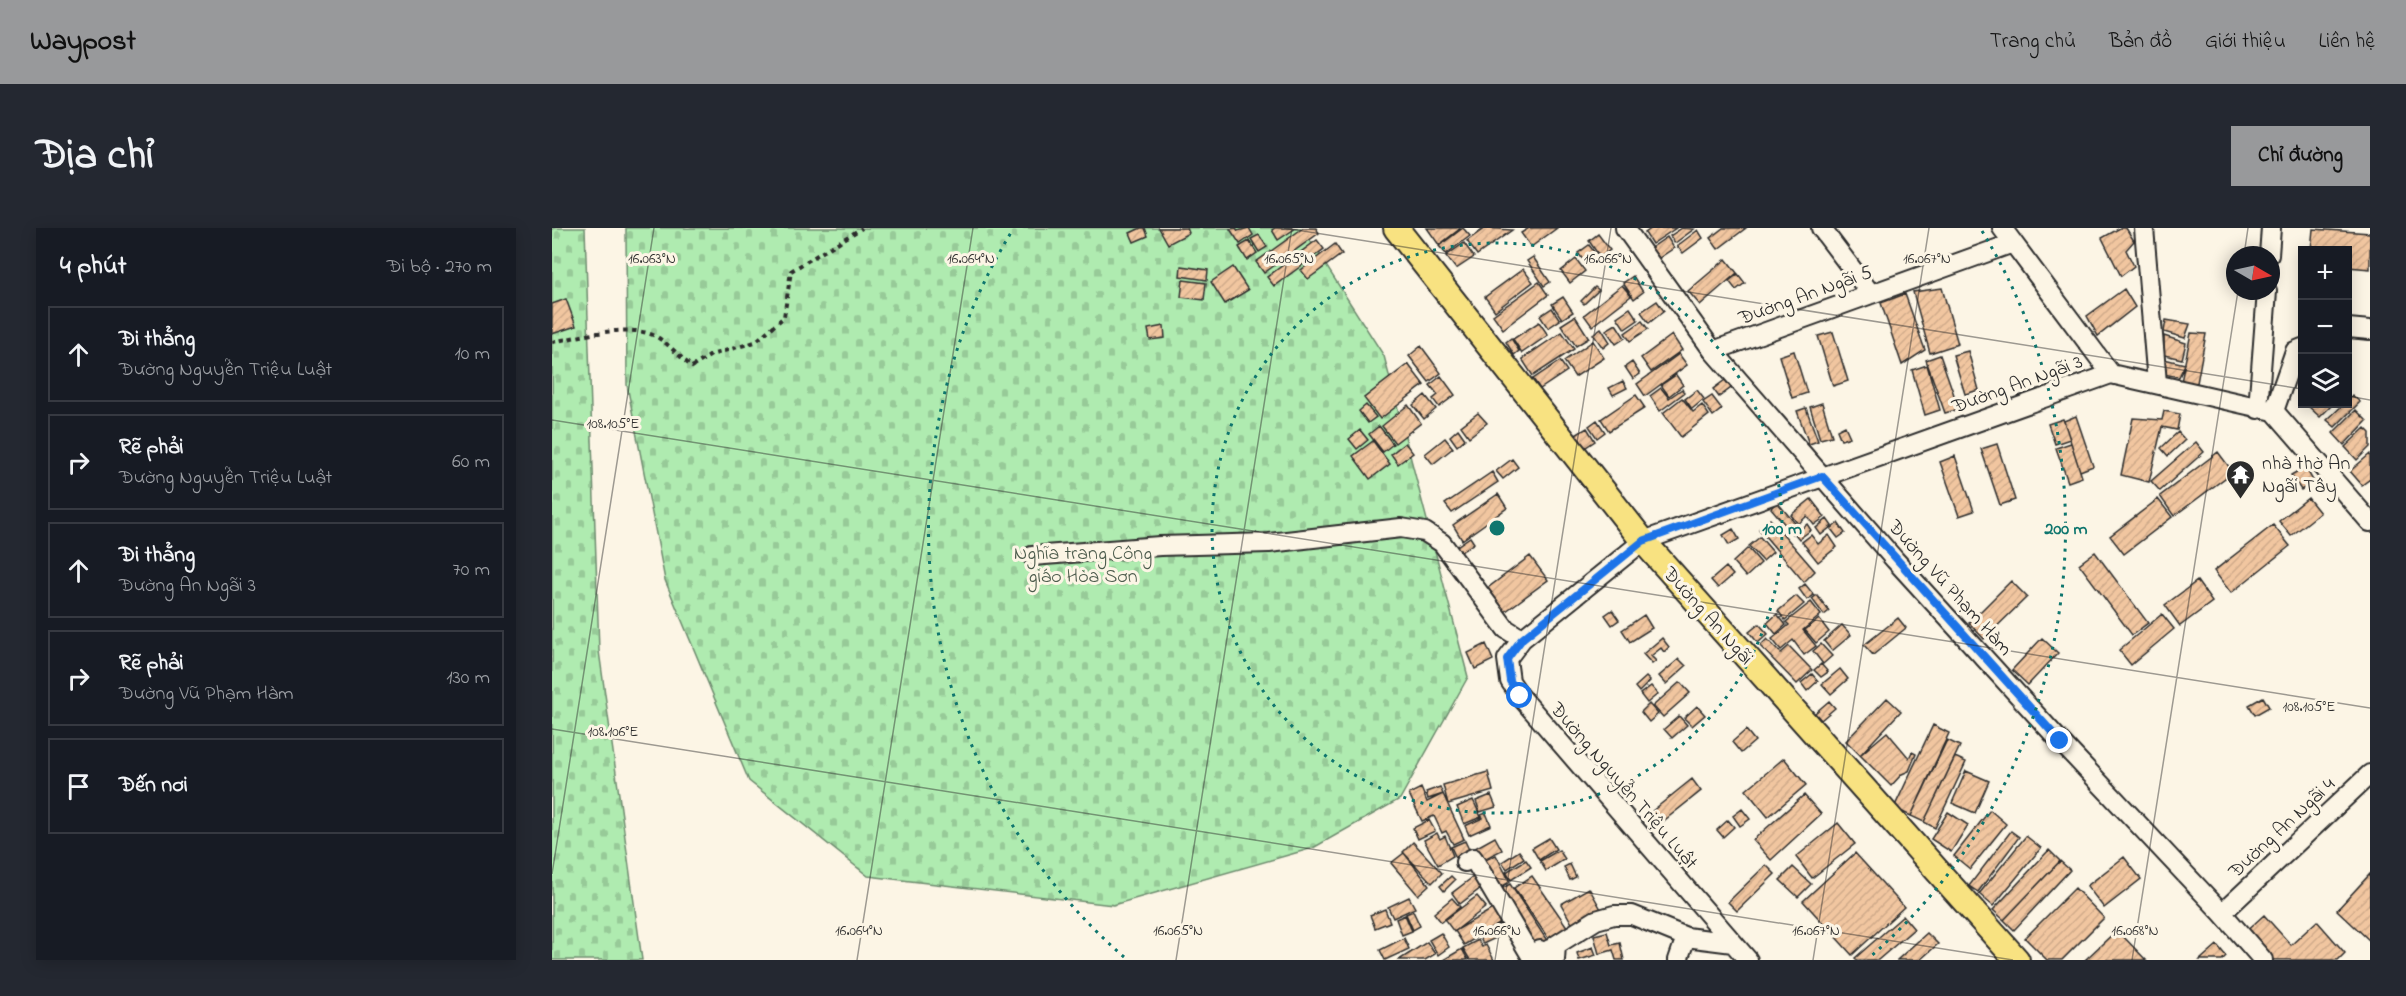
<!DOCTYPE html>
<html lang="vi">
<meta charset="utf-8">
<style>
:root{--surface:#171b24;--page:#242831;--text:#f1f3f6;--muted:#9ea1a6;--line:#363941;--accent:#98999b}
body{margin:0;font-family:"Indie Flower",sans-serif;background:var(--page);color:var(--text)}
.controls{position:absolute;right:18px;top:18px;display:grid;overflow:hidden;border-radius:0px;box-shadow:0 3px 15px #0003}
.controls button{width:54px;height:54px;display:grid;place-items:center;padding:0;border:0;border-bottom:2px solid var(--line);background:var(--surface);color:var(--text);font:30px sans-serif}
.compass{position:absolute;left:1674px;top:18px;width:54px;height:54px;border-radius:50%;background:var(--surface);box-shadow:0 3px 15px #0003;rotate:99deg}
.stop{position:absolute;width:18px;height:18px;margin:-14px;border:4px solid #1a73e8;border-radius:50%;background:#fff}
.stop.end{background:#1a73e8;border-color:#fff;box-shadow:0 2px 6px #0008}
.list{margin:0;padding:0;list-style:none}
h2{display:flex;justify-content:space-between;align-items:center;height:78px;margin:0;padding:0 24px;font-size:26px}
h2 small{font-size:20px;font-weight:400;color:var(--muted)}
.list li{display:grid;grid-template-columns:39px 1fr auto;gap:18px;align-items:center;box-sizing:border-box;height:96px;margin:0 12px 12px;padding:0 12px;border:2px solid var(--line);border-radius:0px}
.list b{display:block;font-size:22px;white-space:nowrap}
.list p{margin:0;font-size:20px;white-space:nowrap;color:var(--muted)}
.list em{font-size:20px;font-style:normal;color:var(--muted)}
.icon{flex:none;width:33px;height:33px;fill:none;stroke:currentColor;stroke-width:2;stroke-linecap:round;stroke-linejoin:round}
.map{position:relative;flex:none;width:1818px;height:732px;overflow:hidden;border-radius:0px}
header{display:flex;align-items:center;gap:36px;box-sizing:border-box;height:84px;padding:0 30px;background:var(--accent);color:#111}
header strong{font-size:28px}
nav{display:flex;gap:33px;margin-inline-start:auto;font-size:21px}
.intro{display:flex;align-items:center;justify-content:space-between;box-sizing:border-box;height:144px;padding:0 36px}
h1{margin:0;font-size:42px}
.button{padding:15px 27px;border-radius:0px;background:var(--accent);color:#111;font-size:21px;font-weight:700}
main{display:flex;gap:36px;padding:0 36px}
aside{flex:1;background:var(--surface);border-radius:0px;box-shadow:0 3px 15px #0003}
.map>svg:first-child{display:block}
.cemetery{fill:url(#cemetery-stones);stroke:#6d8b6e;stroke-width:1.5}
.building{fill:url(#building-hatch);stroke:#2b2b2b;stroke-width:1.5}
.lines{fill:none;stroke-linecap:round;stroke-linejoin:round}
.minor-casing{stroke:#2b2b2b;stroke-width:22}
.major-casing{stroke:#2b2b2b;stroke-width:28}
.path{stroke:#2b2b2b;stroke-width:4;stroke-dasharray:4.5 4.5;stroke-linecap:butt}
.minor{stroke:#fcf5e5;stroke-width:18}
.major{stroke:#f8e281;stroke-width:24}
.route{stroke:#1a73e8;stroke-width:8}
.ticks{fill:none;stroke:#2b2b2b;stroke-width:1.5;stroke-opacity:0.45}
.ring{fill:none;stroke:#0f766e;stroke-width:3;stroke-dasharray:3 6}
.labels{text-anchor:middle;stroke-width:6;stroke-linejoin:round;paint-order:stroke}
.street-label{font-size:20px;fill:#2b2b2b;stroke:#fcf5e5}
.poi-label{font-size:20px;fill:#2b2b2b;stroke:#fcf5e5;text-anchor:start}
.park-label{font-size:20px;fill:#4c5b4c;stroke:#fcf5e5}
.ticks-label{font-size:15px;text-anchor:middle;fill:#2b2b2b;stroke:#fcf5e5;stroke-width:6;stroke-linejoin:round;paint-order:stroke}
.centre{fill:#0f766e;stroke:#fcf5e5;stroke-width:3}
.ring-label{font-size:18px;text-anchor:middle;font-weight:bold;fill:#0f766e;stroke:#fcf5e5;stroke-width:6;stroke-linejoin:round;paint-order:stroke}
</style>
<header>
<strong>Waypost</strong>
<nav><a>Trang chủ</a><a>Bản đồ</a><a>Giới thiệu</a><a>Liên hệ</a></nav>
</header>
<div class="intro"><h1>Địa chỉ</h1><a class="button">Chỉ đường</a></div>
<main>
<aside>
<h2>4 phút<small>Đi bộ · 270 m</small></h2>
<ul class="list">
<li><svg class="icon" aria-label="ahead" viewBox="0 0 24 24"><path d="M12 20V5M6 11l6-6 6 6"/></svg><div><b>Đi thẳng</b><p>Đường Nguyễn Triệu Luật</p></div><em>10 m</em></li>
<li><svg class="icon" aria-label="right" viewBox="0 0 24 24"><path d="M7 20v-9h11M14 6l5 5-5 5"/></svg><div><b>Rẽ phải</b><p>Đường Nguyễn Triệu Luật</p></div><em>60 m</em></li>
<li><svg class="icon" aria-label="ahead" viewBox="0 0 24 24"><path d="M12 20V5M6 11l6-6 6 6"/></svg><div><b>Đi thẳng</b><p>Đường An Ngãi 3</p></div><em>70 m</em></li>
<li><svg class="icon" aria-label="right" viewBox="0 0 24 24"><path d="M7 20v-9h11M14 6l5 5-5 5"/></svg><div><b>Rẽ phải</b><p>Đường Vũ Phạm Hàm</p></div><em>130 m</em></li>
<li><svg class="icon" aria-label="arrive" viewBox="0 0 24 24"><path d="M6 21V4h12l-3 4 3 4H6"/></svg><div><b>Đến nơi</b></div></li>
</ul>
</aside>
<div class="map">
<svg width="1818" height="732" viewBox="0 0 1818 732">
<defs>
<pattern id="cemetery-stones" width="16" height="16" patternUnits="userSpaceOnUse" patternTransform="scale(1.5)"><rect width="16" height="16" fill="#afebb0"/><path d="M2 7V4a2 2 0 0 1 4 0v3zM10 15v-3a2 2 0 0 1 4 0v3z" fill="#97ca98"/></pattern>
<pattern id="building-hatch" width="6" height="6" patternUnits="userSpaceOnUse" patternTransform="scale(1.5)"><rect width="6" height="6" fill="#f1c6a0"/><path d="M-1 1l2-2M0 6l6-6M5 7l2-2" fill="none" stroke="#cfaa8a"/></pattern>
</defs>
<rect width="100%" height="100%" fill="#fcf5e5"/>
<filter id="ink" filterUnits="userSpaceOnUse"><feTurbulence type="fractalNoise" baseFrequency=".0167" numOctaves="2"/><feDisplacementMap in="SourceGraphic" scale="12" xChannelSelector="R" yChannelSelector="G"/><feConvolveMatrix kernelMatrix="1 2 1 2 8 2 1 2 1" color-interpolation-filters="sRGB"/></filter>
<g filter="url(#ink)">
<!-- cemetery -->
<path class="cemetery" d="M0 0H33L47 423 90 732H0Z
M74 0H750L832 128 916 449 848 571 761 620 561 677 316 648 197 553 113 352 75 157Z"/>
<!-- building -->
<path class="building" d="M589 0H593L596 8 582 14 578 5Z
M607 0H635L637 5 616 16Z
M684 0 686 3 697 0 701 7 688 16 678 1Z
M723 0H744L726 12 720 2Z
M751 0H764L767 5 712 45 704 34Z
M875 0H909L887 17Z
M911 0 918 8 894 26 887 18Z
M933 0 960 2 925 27 915 13Z
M977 0H1005L979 19 969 5Z
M1100 0H1124L1100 16 1093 5Z
M1130 0 1142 1 1123 15 1118 8Z
M1171 0H1194L1166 21 1158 10Z
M1568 0H1574L1582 13 1574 22 1582 38 1569 48 1550 10Z
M1761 1 1818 5V41L1796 39V22H1759Z
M1146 2 1151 10 1131 25 1125 18Z
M1046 6 1058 22 1048 29 1037 13Z
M707 7 715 19 707 24 699 11Z
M1115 9 1122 20 1107 30 1099 20Z
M765 12 772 21 722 58 715 49Z
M697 13 705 25 695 32 687 19Z
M912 15 922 29 904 41 894 28Z
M783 16 790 26 756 51 749 42Z
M1037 17 1046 29 1035 37 1026 25Z
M981 29 998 54 992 58 975 33Z
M1024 31 1033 43 1018 55 1009 43Z
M1174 31 1185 45 1148 77 1136 63Z
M629 38 656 42 655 52 628 48Z
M681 39 696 62 673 76 659 54Z
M971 41 981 54 943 83 933 69Z
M1186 46 1193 55 1184 62 1177 53Z
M1081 48 1091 64 1082 71 1071 55Z
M631 52 654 55 652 72 629 69Z
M987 54 996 67 951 101 941 87Z
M1070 57 1079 68 1040 98 1032 87Z
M1043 59 1047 62 1032 76 1029 73Z
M1390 60 1406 116 1378 125 1361 64Z
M1572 61 1583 79 1546 108 1535 88Z
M1353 66 1373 122 1350 137 1329 75Z
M1011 69 1021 84 1010 91 1000 76Z
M14 71 24 98 0 106V76Z
M1105 73 1112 83 1097 95 1089 84Z
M1000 80 1008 92 996 100 988 88Z
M1078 80 1086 92 1073 101 1065 89Z
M1023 88 1037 110 1024 118 1009 97Z
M1614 92 1638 96 1633 110 1612 104Z
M1090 93 1096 101 1078 113 1073 105Z
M987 94 996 107 970 125 961 111Z
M1064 96 1073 110 1064 116 1054 102Z
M612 98 613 110 598 112 596 101Z
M1049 100 1058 114 1051 120 1041 106Z
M1010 104 1022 121 981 148 970 131Z
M1281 104 1296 153 1281 158 1266 108Z
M1639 105 1654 106 1645 155 1629 154Z
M1120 107 1130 122 1099 144 1089 130Z
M1612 108 1634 115 1630 131 1612 127Z
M959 110 967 123 962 127 954 114Z
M1041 113 1052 130 1023 149 1012 133Z
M869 118 889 145 877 154 857 128Z
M1242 123 1255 165 1240 170 1227 128Z
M1416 123 1427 162 1413 166 1401 127Z
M1127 126 1135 137 1093 168 1085 156Z
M1388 127 1407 181 1393 185 1374 132Z
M1612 131 1633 136 1627 149 1611 146Z
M1008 133 1015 143 988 161 981 151Z
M1080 134 1088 146 1081 151 1073 139Z
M856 136 872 157 828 191 812 170Z
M1375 137 1388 182 1373 187 1360 142Z
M1124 147 1131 157 1117 168 1109 157Z
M889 148 903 167 887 179 881 171 886 167 878 157Z
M1173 152 1179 160 1167 169 1161 161Z
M1071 153 1075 160 1061 167 1057 160Z
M1109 160 1117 170 1130 161 1132 165 1108 183 1098 168Z
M1145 162 1152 171 1140 181 1133 171Z
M873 167 884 181 872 191 861 177Z
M1084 167 1093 180 1057 203 1049 191Z
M1800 167 1808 174 1783 199 1775 192 1792 176H1796V172Z
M1160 168 1170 181 1161 188 1151 174Z
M1130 170 1141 184 1150 177 1157 187 1129 209 1111 185Z
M1270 175 1280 208 1268 211 1258 179Z
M1756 176H1781L1768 189 1755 177Z
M814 177 824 189 816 195 807 183Z
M856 177 869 195 843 215 830 198Z
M1254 180 1266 213 1257 216 1245 183Z
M1804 182 1815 193 1792 217 1781 205Z
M1612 183 1628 186 1625 202 1610 199 1597 254 1569 247 1581 190 1610 192Z
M926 185 935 195 917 209 909 198Z
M1524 188 1541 238 1528 243 1512 193Z
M1511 191 1518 211 1503 216 1496 196Z
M1045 192 1053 204 1045 210 1037 198Z
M827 198 841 216 831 224 817 206Z
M1293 198 1298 209 1289 212 1285 202Z
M1035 200 1043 213 1031 221 1022 208Z
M1813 200 1818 205V219L1805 232 1793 219Z
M906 201 913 211 905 218 898 208Z
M808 202 816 212 805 221 797 211Z
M1626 204 1633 212 1616 228 1609 220Z
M893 210 901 220 881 236 873 226Z
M821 213 838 236 818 251 801 228Z
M1644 214 1652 224 1608 263 1599 253Z
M853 215 861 225 846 236 839 226Z
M1519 215 1530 249 1516 254 1504 220Z
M1445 216 1463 272 1448 277 1429 221Z
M1666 224 1681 244 1622 288 1608 268Z
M1818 226V251L1810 257 1798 243Z
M1403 228 1422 283 1407 288 1388 234Z
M960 231 966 239 951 251 944 243Z
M1753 239 1762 254 1749 262 1739 247Z
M940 244 946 254 900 285 893 276Z
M946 266 955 280 910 312 901 297Z
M1756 270 1768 285 1739 308 1727 293Z
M1259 271 1273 289 1262 297 1255 288 1246 296 1239 287Z
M1606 271 1620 289 1572 326 1558 308Z
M1225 274 1247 300 1241 306 1219 280Z
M1218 291 1263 343 1252 354 1207 301Z
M1275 291 1280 298 1269 307 1264 300Z
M1286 295 1293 305 1286 310 1279 301Z
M1255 296 1259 302 1247 311 1243 306Z
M1721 297 1738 318 1679 365 1662 343Z
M1181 301 1187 311 1177 317 1171 307Z
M1259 307 1266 316 1277 307 1285 319 1266 334 1250 314Z
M918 309 922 315 909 324 905 318Z
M1208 309 1221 324 1211 333 1197 318Z
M1196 320 1209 335 1194 349 1181 334Z
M1543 324 1596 395 1580 407 1527 336Z
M978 328 996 352 950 386 933 362Z
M1174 339 1181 347 1166 360 1159 352Z
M1459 353 1475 369 1432 411 1417 395Z
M1645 353 1660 374 1628 398 1613 377Z
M1253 356 1262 367 1255 372 1247 361Z
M1265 367 1277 383 1272 387 1260 371Z
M1244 368 1252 376 1233 392 1226 383Z
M1259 374 1269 387 1251 402 1264 418 1252 427 1241 412 1229 422 1220 411 1237 397 1234 394Z
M1060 382 1067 392 1060 397 1053 387Z
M1225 386 1234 397 1224 406 1215 395Z
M1610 386 1622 401 1579 437 1567 422Z
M1092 387 1100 400 1078 414 1070 402Z
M1346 390 1354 400 1321 427 1312 417Z
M1267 391 1277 404 1264 415 1253 402Z
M1207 396 1216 406 1206 415 1197 404Z
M1290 397 1299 407 1280 423 1272 413Z
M1110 410 1117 419 1112 424 1109 420 1099 428 1104 433 1100 436 1091 426Z
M1490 410 1506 425 1476 457 1460 442Z
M1215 411 1229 425 1237 418 1260 442 1245 456 1208 418Z
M934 416 941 432 923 441 916 425Z
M1269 416 1280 428 1271 436 1261 423Z
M1127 431 1134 438 1114 456 1107 448Z
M1269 436 1276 444 1269 449 1262 442Z
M1288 441 1296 451 1279 466 1270 456Z
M1260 446 1266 453 1255 463 1249 455Z
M1094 449 1098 453 1087 464 1083 459Z
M1128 454 1138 465 1111 489 1101 478Z
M1099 458 1106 466 1095 475 1088 466Z
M1711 469 1717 479 1703 487 1697 477Z
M1335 470 1349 483 1308 527 1294 513Z
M1277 473 1283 480 1269 492 1263 485Z
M1097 476 1106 486 1097 494 1089 484Z
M1145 478 1153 487 1140 498 1132 490Z
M1127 488 1135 497 1120 510 1112 501Z
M1381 497 1397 505 1359 588 1342 580Z
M1194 502 1203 513 1189 525 1180 514Z
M1335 504 1357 530 1360 524 1364 526 1357 543 1350 546 1339 558 1308 527Z
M1395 512 1408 518 1372 594 1359 588Z
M1403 529 1414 534 1383 600 1372 594Z
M1232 530 1254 557 1216 589 1194 562Z
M1414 543 1437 553 1423 585 1400 575Z
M936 544 941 563 896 576 891 557Z
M1140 551 1149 563 1104 599 1094 588Z
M888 559 891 566 876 571 874 564Z
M869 560 875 574 891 566 912 611 901 616 894 603 890 605 882 588 870 593 857 566Z
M939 567 944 579 928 584 924 573Z
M1252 567 1269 586 1219 632 1201 612Z
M921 572 929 589 912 596 905 579Z
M1190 581 1198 591 1188 598 1181 588Z
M1438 582 1454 596 1418 641 1402 628Z
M1396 584 1416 597 1399 624 1379 611Z
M934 585 939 597 917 607 913 598 931 590 929 587Z
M877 592 883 603 866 611 861 600Z
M1176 592 1182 599 1171 609 1165 602Z
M1286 595 1303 616 1260 650 1244 629Z
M1459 603 1467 609 1426 664 1417 658Z
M885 605 888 611 893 608 901 628 886 637 872 612Z
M1474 608 1489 620 1441 678 1427 666Z
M943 609 950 622 930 632 923 620Z
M997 610 1004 621 987 632 980 620Z
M913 613 919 626 905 632 899 619Z
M861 614 890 645 880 655 851 624Z
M1007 622 1013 631 994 643 988 633Z
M1497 622 1508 633 1452 692 1441 682Z
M967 623 972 630 955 641 950 634Z
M852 625 877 657 866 667 839 635Z
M1303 625 1352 679 1300 727 1251 673Z
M944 627 958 654 943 662 929 634Z
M1572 629 1589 651 1552 680 1535 658Z
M974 632 979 639 959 652 954 644Z
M1508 633 1518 642 1462 702 1452 692Z
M1018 636 1024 649 1018 652 1012 639Z
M1214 637 1223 646 1185 683 1176 674Z
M1241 639 1259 656 1246 669 1228 652Z
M1818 646V713L1785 682Z
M899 648 903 652 892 663 888 658Z
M980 648 1018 703 1000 716 962 660Z
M921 649 929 660 908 676 900 665Z
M958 656 996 714 983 723 944 664Z
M1037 660 1050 683 1022 699 1009 676Z
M1523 660 1552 690 1510 732H1495L1473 710Z
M925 668 934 679 902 704 893 692Z
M857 669 863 680 841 690 836 679Z
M900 670 908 679 889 694 882 685Z
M947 677 962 703 954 707 947 696 912 717 903 703Z
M833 681 838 694 823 700 818 687Z
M861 683 868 698 861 702 854 686Z
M853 687 860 703 850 707 844 691Z
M1712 687 1739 717 1765 693 1793 725 1786 732H1713L1691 706Z
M1351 688 1362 701 1326 732H1305L1303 730Z
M947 700 950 707 931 716 928 710Z
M1565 702 1594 732H1533Z
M1055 704 1059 717 1068 715 1072 732H1064L1061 722 1047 726 1042 707Z
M889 705 897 719 886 727 877 712Z
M1375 705 1386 716 1368 732H1345Z
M852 710 857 721 833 732 828 722Z
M926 712 930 719 934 717 942 732H918L911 720Z
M875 714 883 726 873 732H847Z
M1665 717 1674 728 1670 732H1648Z
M1041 719 1044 727 1027 732 1025 725Z
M910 721 916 732H891Z"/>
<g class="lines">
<defs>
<path id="minor" d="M1073 0 1161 123 1343 332 1508 513 1670 685 1711 732
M1269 0 1319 66
M1450 0 1559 146
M1592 0 1605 155
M1717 27 1719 0
M1796 100 1818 102
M1161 123 1461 15
M1706 181 1715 63
M1722 183 1743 123 1750 120
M480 328 608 318 717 315 849 300 873 304 890 315 954 401 970 411
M913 634 921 630 979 728 988 722 990 726 998 721 1002 728
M1670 685 1818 546
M1003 732 1004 717 1044 692 1062 687H1080L1134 709 1181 715
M1126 732 1134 709
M1196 732 968 468 958 453 955 431 970 411 1091 313 1559 146 1722 183 1818 294"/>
<path id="major" d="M844 0 1091 313 1465 732"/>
</defs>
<!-- minor casing -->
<use href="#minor" class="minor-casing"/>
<!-- major casing -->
<use href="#major" class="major-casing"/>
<!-- path -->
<path class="path" d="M0 114C28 109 79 94 105 109 118 117 129 130 140 139L159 127 203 114 232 89 239 43 310 0"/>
<!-- minor -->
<use href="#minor" class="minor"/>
<!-- major -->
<use href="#major" class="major"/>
</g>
</g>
<g class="lines" filter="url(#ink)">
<!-- route -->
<path class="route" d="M968 468 958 453 955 431 970 411 1091 313 1270 248 1508 513"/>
</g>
<!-- ticks -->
<path class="ticks" d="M732 0 1750 161M1692 27 1696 0M1796 168 1818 172M0 192 1818 480M0 501 1461 732M0 646 102 0M305 732 421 0M624 732 740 0M943 732 1059 0M1261 732 1377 0M1580 732 1686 63"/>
<!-- distance rings -->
<g class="ring">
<circle cx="945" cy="300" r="285"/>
<path d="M572 729A569 569 0 0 1 460 3M1430 3A569 569 0 0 1 1318 729"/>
</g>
<!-- icons -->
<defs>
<symbol id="temple-pin" viewBox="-11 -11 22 30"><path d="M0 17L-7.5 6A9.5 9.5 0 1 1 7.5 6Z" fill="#2b2b2b" stroke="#fcf5e5"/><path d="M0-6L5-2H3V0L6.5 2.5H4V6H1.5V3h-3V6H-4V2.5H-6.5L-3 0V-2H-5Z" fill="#fff"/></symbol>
</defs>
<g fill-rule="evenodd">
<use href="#temple-pin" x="1672" y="230" width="33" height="45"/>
</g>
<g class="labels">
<!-- street labels -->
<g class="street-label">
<text transform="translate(1253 66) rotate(-20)" y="7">Đường An Ngãi 5</text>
<text transform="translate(1465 155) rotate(-20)" y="7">Đường An Ngãi 3</text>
<text transform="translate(1399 359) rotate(48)" y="7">Đường Vũ Phạm Hàm</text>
<text transform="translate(1157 387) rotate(48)" y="7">Đường An Ngãi</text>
<text transform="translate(1073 557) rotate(49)" y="7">Đường Nguyễn Triệu Luật</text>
<text transform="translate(1729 599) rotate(-43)" y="7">Đường An Ngãi 4</text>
</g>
<!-- poi labels -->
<g class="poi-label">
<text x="1710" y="241">nhà thờ An<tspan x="1710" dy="23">Ngãi Tây</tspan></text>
</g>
<!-- park labels -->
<g class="park-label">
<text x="531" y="331">Nghĩa trang Công<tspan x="531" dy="23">giáo Hòa Sơn</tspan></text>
</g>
</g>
<g class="ticks-label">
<text x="100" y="35">16.063°N</text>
<text x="419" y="35">16.064°N</text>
<text x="737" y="35">16.065°N</text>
<text x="1056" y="35">16.066°N</text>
<text x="1375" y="35">16.067°N</text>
<text x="61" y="200">108.105°E</text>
<text x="1757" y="483">108.105°E</text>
<text x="61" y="508">108.106°E</text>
<text x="307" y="707">16.064°N</text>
<text x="626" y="707">16.065°N</text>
<text x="945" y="707">16.066°N</text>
<text x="1264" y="707">16.067°N</text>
<text x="1583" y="707">16.068°N</text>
</g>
<circle cx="945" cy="300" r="9" class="centre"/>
<g class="ring-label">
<text x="1230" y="306">100 m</text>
<text x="1514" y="306">200 m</text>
</g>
</svg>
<div class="controls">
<button>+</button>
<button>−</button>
<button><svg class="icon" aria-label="layers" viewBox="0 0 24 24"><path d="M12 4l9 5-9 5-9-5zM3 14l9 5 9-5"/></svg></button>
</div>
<svg class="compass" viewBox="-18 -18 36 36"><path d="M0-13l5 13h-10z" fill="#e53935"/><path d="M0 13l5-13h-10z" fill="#9ea1a6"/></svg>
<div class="stop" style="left:968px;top:468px"></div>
<div class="stop end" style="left:1508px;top:513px"></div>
</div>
</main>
